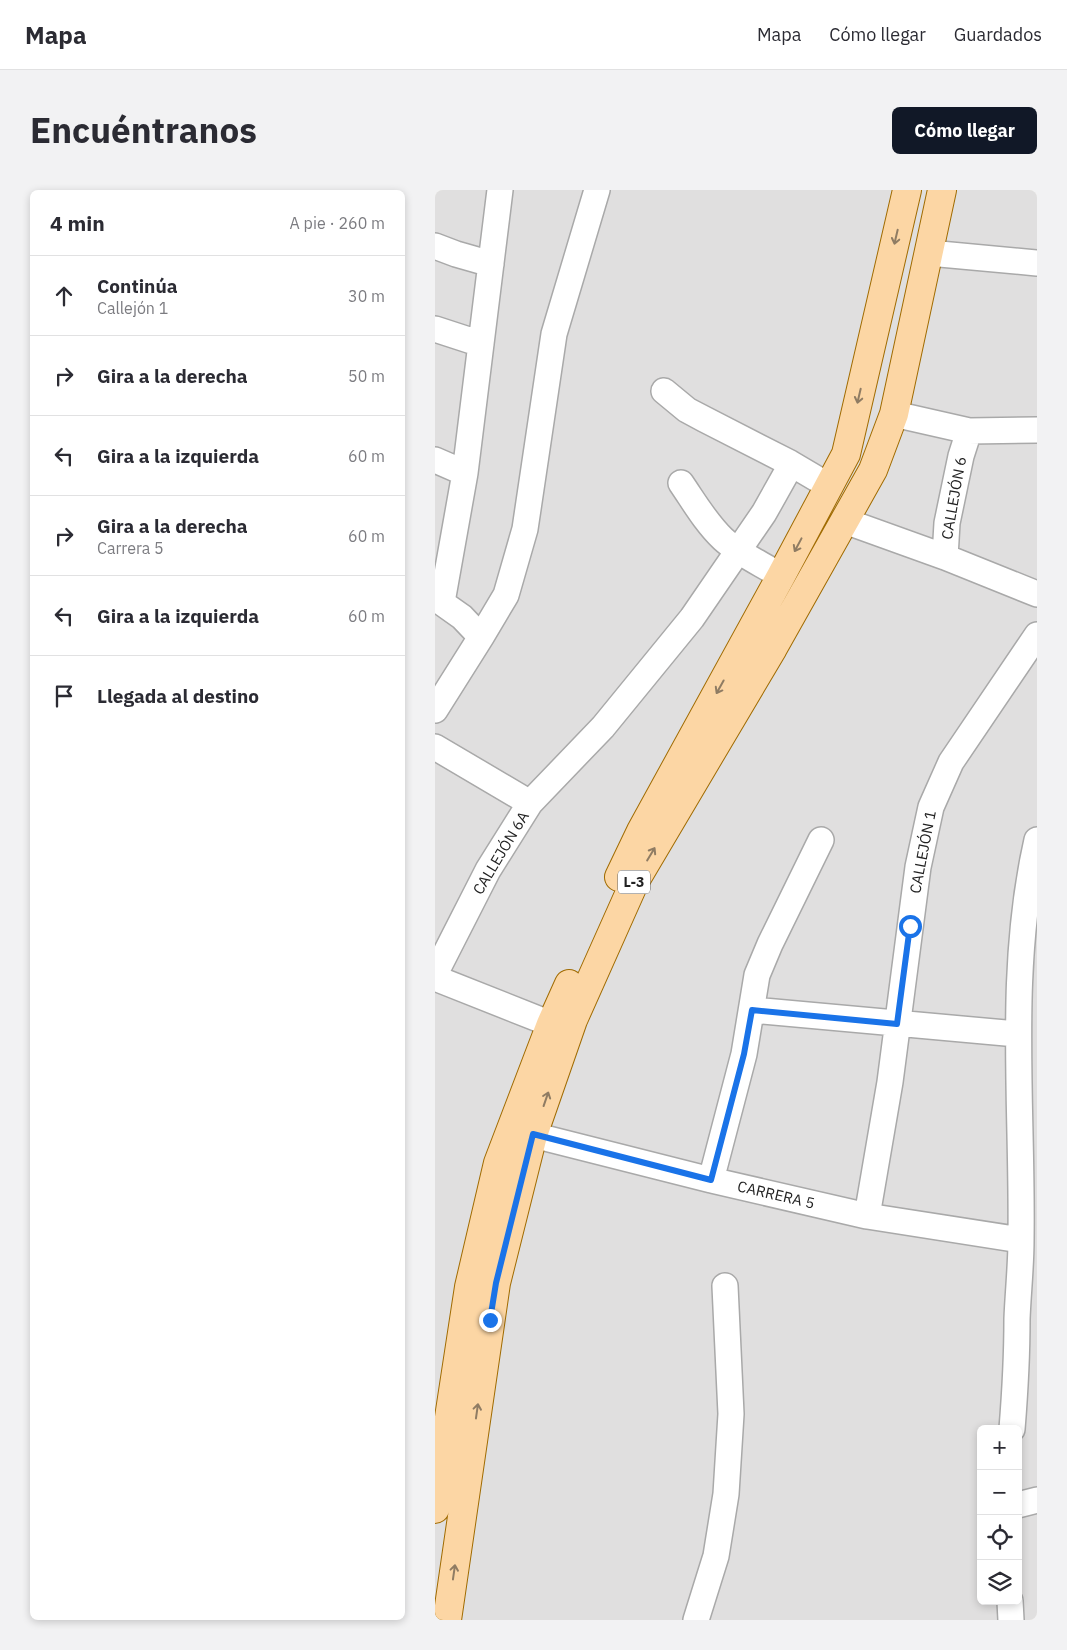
<!DOCTYPE html>
<html lang="es">
<meta charset="utf-8">
<style>
:root{--surface:#fff;--page:#f2f2f3;--text:#2b2b33;--muted:#7c7c81;--line:#e1e1e2;--accent:#111827}
body{margin:0;font-family:"IBM Plex Sans",sans-serif;background:var(--page);color:var(--text)}
.controls{position:absolute;right:15px;bottom:15px;display:grid;overflow:hidden;border-radius:8px;box-shadow:0 2px 8px #0003}
.controls button{width:45px;height:45px;display:grid;place-items:center;padding:0;border:0;border-bottom:1px solid var(--line);background:var(--surface);color:var(--text);font:25px sans-serif}
.stop{position:absolute;width:15px;height:15px;margin:-11px;border:4px solid #1a73e8;border-radius:50%;background:#fff}
.stop.end{background:#1a73e8;border-color:#fff;box-shadow:0 1px 5px #0008}
.list{margin:0;padding:0;list-style:none}
h2{display:flex;justify-content:space-between;align-items:center;height:65px;margin:0;padding:0 20px;font-size:21px}
h2 small{font-size:16px;font-weight:400;color:var(--muted)}
.list li{display:grid;grid-template-columns:32px 1fr auto;gap:15px;align-items:center;box-sizing:border-box;height:80px;padding:0 20px;border-top:1px solid var(--line)}
.list b{display:block;font-size:19px;white-space:nowrap}
.list p{margin:0;font-size:16px;white-space:nowrap;color:var(--muted)}
.list em{font-size:16px;font-style:normal;color:var(--muted)}
.icon{flex:none;width:28px;height:28px;fill:none;stroke:currentColor;stroke-width:2;stroke-linecap:round;stroke-linejoin:round}
.map{position:relative;flex:none;width:602px;height:1430px;overflow:hidden;border-radius:8px}
header{display:flex;align-items:center;gap:30px;box-sizing:border-box;height:70px;padding:0 25px;background:var(--surface);border-bottom:1px solid var(--line)}
header strong{font-size:24px}
nav{display:flex;gap:28px;margin-inline-start:auto;font-size:18px}
.intro{display:flex;align-items:center;justify-content:space-between;box-sizing:border-box;height:120px;padding:0 30px}
h1{margin:0;font-size:35px}
.button{padding:12px 22px;border-radius:8px;background:var(--accent);color:#fff;font-size:18px;font-weight:700}
main{display:flex;gap:30px;padding:0 30px}
aside{flex:1;background:var(--surface);border-radius:8px;box-shadow:0 2px 8px #0003}
.map>svg:first-child{display:block}
.residential{fill:#e0dfdf;fill-rule:evenodd}
.lines{fill:none;stroke-linecap:round;stroke-linejoin:round}
.street-casing{stroke:#a9a9a9;stroke-width:28}
.primary-casing{stroke:#a06b00;stroke-width:30}
.street{stroke:#fff;stroke-width:25}
.primary{stroke:#fcd6a4;stroke-width:28}
.oneway{stroke:#8f7c63}
.route{stroke:#1a73e8;stroke-width:6}
.labels{text-anchor:middle;stroke-width:4;stroke-linejoin:round;paint-order:stroke}
.shield{fill:#fff;stroke:#646464;stroke-width:1}
.shield-label{font-size:14px;font-weight:bold;fill:#222}
.street-label{font-size:15px;fill:#222;stroke:#fff}
</style>
<header>
<strong>Mapa</strong>
<nav><a>Mapa</a><a>Cómo llegar</a><a>Guardados</a></nav>
</header>
<div class="intro"><h1>Encuéntranos</h1><a class="button">Cómo llegar</a></div>
<main>
<aside>
<h2>4 min<small>A pie · 260 m</small></h2>
<ul class="list">
<li><svg class="icon" aria-label="ahead" viewBox="0 0 24 24"><path d="M12 20V5M6 11l6-6 6 6"/></svg><div><b>Continúa</b><p>Callejón 1</p></div><em>30 m</em></li>
<li><svg class="icon" aria-label="right" viewBox="0 0 24 24"><path d="M7 20v-9h11M14 6l5 5-5 5"/></svg><div><b>Gira a la derecha</b></div><em>50 m</em></li>
<li><svg class="icon" aria-label="left" viewBox="0 0 24 24"><path d="M17 20v-9H6M10 6l-5 5 5 5"/></svg><div><b>Gira a la izquierda</b></div><em>60 m</em></li>
<li><svg class="icon" aria-label="right" viewBox="0 0 24 24"><path d="M7 20v-9h11M14 6l5 5-5 5"/></svg><div><b>Gira a la derecha</b><p>Carrera 5</p></div><em>60 m</em></li>
<li><svg class="icon" aria-label="left" viewBox="0 0 24 24"><path d="M17 20v-9H6M10 6l-5 5 5 5"/></svg><div><b>Gira a la izquierda</b></div><em>60 m</em></li>
<li><svg class="icon" aria-label="arrive" viewBox="0 0 24 24"><path d="M6 21V4h12l-3 4 3 4H6"/></svg><div><b>Llegada al destino</b></div></li>
</ul>
</aside>
<div class="map">
<svg width="602" height="1430" viewBox="0 0 602 1430">
<rect width="100%" height="100%" fill="#f2efe9"/>
<!-- residential -->
<path class="residential" d="M0 0H602V1430H0ZM546 1239H583V1411H546Z"/>
<g class="lines">
<defs>
<path id="street" d="M0 56 21 64 56 74
M494 63 602 73
M0 139 46 154
M459 224 534 241 602 240
M534 241 526 266 512 333 510 367 602 404
M0 270 30 283
M355 273 394 296
M246 293C259 312 271 333 288 349 304 364 327 374 346 386
M410 331 510 367
M0 408 27 427 46 447 0 520
M7 412 30 283 65 0
M46 447 71 405 90 339 119 144 162 0
M0 557 95 613 53 680 0 784
M95 613 168 537 257 428 329 323 352 282 355 273 269 229 252 220 229 201
M0 788 116 834
M317 820 582 844
M98 945 276 990 432 1026 586 1050
M276 990 309 864 322 785 335 754 386 650
M432 1026 455 892 483 677 496 617 516 572 602 445
M577 1239C580 1202 582 1166 582 1129 583 1103 586 1076 586 1050 588 916 572 782 602 650
M583 1315 602 1310
M575 1411 576 1430
M261 1430 281 1366 291 1304 296 1224 290 1096"/>
<path id="primary" d="M184 687 206 641 346 386 411 264 472 0
M0 1319 34 1097 63 973 116 834 134 794
M12 1430 61 1093 98 945 138 830 200 691 338 458 438 280 459 224 507 0"/>
</defs>
<!-- street casing -->
<use href="#street" class="street-casing"/>
<!-- primary casing -->
<use href="#primary" class="primary-casing"/>
<!-- street -->
<use href="#street" class="street"/>
<!-- primary -->
<use href="#primary" class="primary"/>
</g>
<!-- one-way arrows -->
<defs><path id="oneway-shaft" d="M-6 0H5M1.5-3L5.5 0L1.5 3" fill="none" stroke-width="1.6" stroke-linecap="round" stroke-linejoin="round" transform="scale(1.25)"/></defs>
<g class="oneway">
<use href="#oneway-shaft" transform="translate(461 47) rotate(103)"/>
<use href="#oneway-shaft" transform="translate(424 206) rotate(103)"/>
<use href="#oneway-shaft" transform="translate(363 355) rotate(118)"/>
<use href="#oneway-shaft" transform="translate(285 497) rotate(119)"/>
<use href="#oneway-shaft" transform="translate(216 664) rotate(-59)"/>
<use href="#oneway-shaft" transform="translate(111 909) rotate(-71)"/>
<use href="#oneway-shaft" transform="translate(42 1221) rotate(-82)"/>
<use href="#oneway-shaft" transform="translate(19 1382) rotate(-82)"/>
</g>
<g class="lines">
<!-- route -->
<path class="route" d="M55 1130 61 1093 98 944 276 990 309 864 317 820 462 834 475 736"/>
</g>
<g class="labels">
<!-- shield labels -->
<rect class="shield" x="183" y="680.5" width="32" height="23" rx="4"/>
<g class="shield-label">
<text x="199" y="697">L-3</text>
</g>
<!-- street labels -->
<g class="street-label">
<text transform="translate(519 308) rotate(-80)" y="5">CALLEJÓN 6</text>
<text transform="translate(488 662) rotate(-79)" y="5">CALLEJÓN 1</text>
<text transform="translate(66 663) rotate(-59)" y="5">CALLEJÓN 6A</text>
<text transform="translate(341 1005) rotate(13)" y="5">CARRERA 5</text>
</g>
</g>
</svg>
<div class="controls">
<button>+</button>
<button>−</button>
<button><svg class="icon" aria-label="locate" viewBox="0 0 24 24"><circle cx="12" cy="12" r="6"/><path d="M12 2v4M12 18v4M2 12h4M18 12h4"/></svg></button>
<button><svg class="icon" aria-label="layers" viewBox="0 0 24 24"><path d="M12 4l9 5-9 5-9-5zM3 14l9 5 9-5"/></svg></button>
</div>
<div class="stop" style="left:475px;top:736px"></div>
<div class="stop end" style="left:55px;top:1130px"></div>
</div>
</main>
